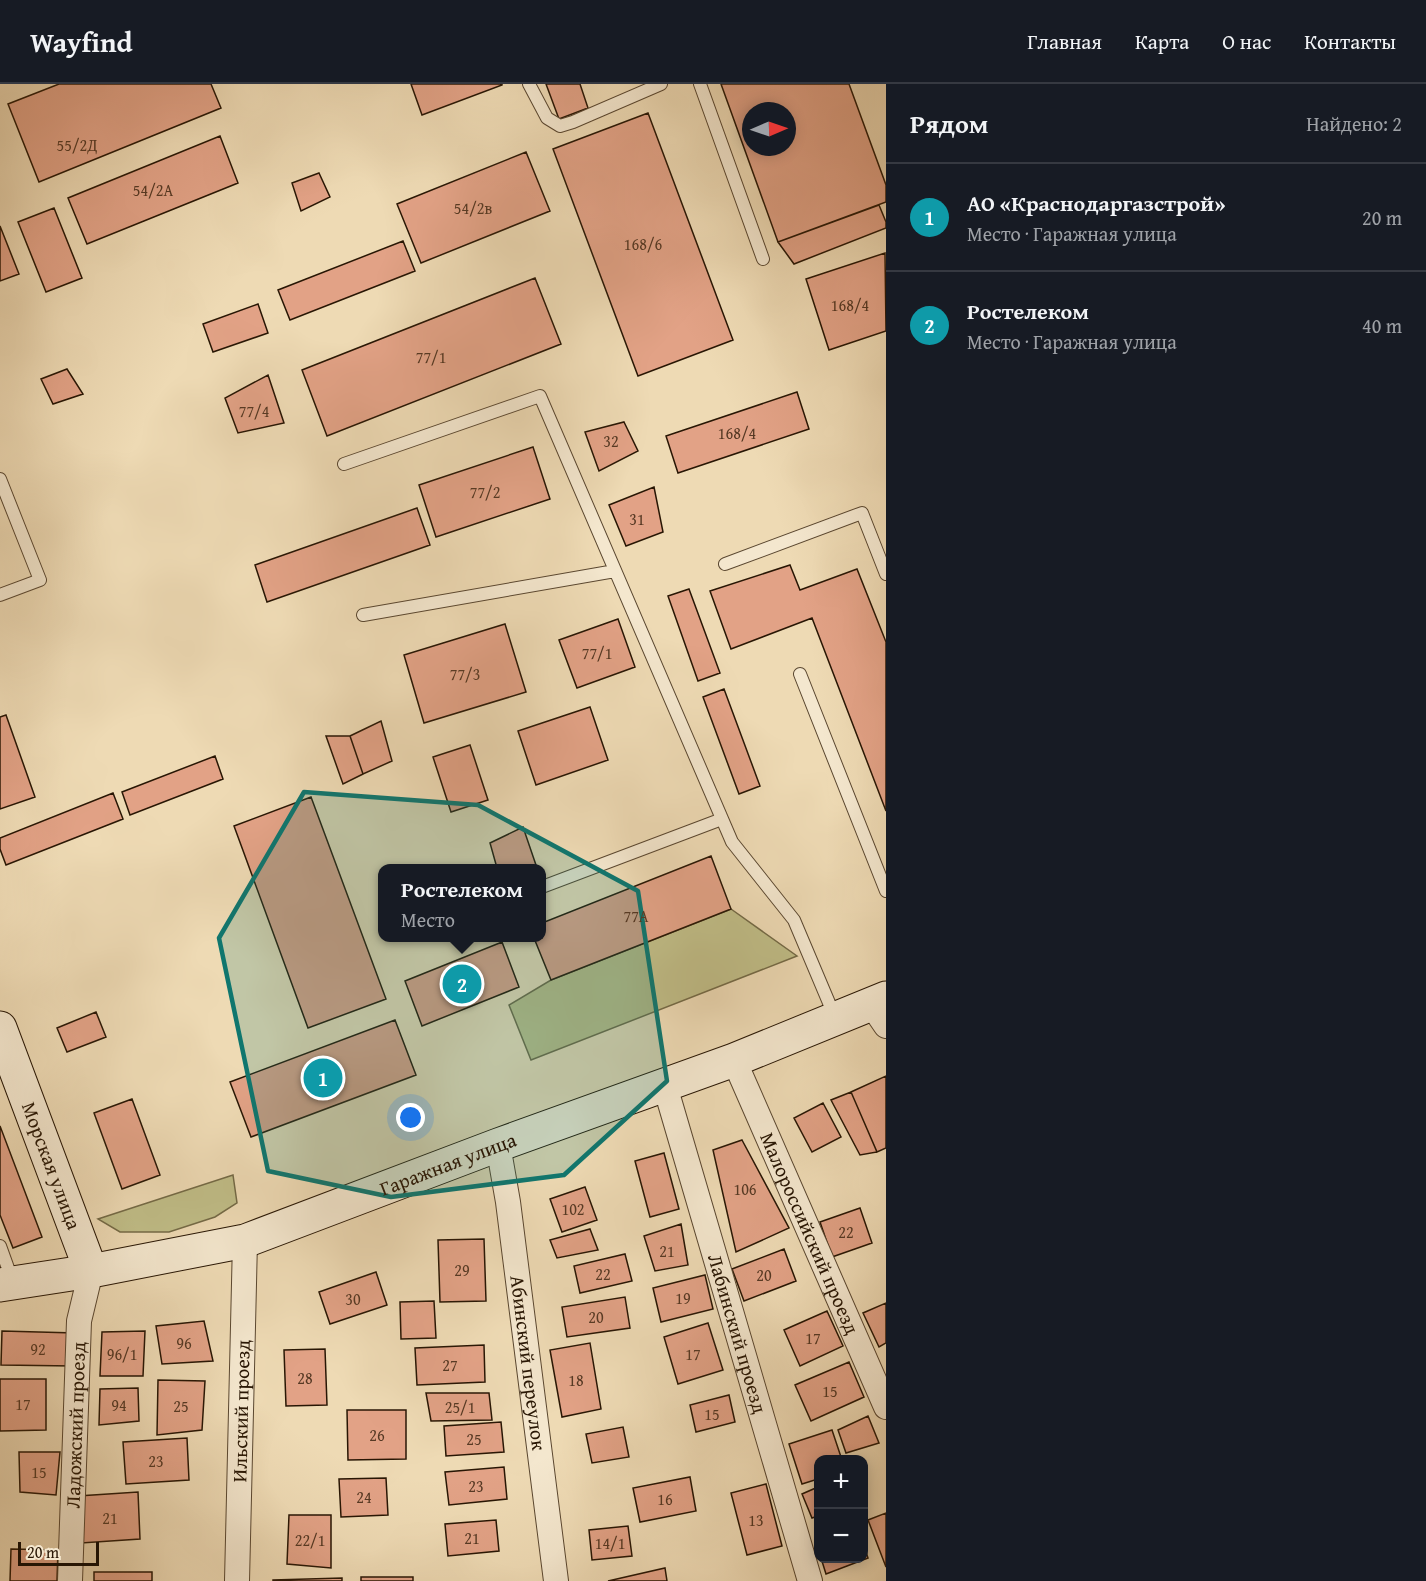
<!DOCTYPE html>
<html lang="ru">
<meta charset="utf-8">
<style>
:root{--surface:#171b24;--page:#242831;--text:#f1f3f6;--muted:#9ea1a6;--line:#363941;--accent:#c59692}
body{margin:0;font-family:"Gentium Book Plus",serif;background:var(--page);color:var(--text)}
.controls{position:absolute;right:18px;bottom:18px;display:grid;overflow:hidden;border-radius:12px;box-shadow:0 3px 15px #0003}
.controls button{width:54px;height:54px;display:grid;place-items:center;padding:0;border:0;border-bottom:2px solid var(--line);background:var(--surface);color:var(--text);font:30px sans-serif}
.compass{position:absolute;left:742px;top:18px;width:54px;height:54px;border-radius:50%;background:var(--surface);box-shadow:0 3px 15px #0003;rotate:88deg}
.scale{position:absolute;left:18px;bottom:15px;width:81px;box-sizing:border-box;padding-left:6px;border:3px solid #281604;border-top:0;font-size:16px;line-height:21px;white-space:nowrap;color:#281604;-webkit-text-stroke:4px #f4e7ce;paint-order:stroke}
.you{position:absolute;left:411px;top:1034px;width:21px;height:21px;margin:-15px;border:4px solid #fff;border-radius:50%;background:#1a73e8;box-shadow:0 0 0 9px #1a73e833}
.badge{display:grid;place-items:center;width:39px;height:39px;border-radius:50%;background:var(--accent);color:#fff;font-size:20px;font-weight:700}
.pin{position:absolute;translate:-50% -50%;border:3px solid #fff;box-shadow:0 2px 6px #0006}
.popup{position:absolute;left:378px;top:780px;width:168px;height:78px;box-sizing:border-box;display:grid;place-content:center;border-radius:12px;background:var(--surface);filter:drop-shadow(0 2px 4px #0005);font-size:20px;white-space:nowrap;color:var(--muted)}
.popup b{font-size:22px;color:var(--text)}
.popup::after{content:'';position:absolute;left:50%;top:100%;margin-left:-12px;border:12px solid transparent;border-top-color:var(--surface)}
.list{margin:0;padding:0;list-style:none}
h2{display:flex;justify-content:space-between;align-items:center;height:78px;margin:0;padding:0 24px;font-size:26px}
h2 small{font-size:20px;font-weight:400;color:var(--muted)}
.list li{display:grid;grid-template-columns:39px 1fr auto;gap:18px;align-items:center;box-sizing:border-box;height:108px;padding:0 24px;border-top:2px solid var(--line)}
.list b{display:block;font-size:22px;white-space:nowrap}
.list p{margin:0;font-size:20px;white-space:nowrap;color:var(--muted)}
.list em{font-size:20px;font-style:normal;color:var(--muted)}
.map{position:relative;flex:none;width:886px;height:1497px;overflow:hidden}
header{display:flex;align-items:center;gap:36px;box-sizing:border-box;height:84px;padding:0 30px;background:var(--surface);border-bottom:2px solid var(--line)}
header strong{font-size:28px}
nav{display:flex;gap:33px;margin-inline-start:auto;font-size:21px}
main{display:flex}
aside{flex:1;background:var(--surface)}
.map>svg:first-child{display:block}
.green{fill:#c0bd87;stroke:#746a46;stroke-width:1.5}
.building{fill:#e2a286;stroke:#281604;stroke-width:1.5;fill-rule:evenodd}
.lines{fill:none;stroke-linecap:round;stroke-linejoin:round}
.lane-casing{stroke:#5a4730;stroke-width:14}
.street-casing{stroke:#5a4730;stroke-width:26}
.secondary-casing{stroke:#281604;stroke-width:35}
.lane{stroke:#f4e7ce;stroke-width:12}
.street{stroke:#f4e7ce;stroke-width:24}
.secondary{stroke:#f4e7ce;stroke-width:33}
.marked{fill:#0f766e;fill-opacity:0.2;stroke:#0f766e;stroke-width:4.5;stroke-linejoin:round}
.labels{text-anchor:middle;stroke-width:4.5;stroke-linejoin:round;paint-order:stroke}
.number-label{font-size:16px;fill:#563924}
.street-label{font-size:20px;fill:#281604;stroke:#f4e7ce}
</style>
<header>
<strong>Wayfind</strong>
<nav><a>Главная</a><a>Карта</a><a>О нас</a><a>Контакты</a></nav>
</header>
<main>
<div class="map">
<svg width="886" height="1497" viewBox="0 0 886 1497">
<rect width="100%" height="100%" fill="#eedab4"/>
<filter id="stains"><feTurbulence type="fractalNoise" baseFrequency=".00333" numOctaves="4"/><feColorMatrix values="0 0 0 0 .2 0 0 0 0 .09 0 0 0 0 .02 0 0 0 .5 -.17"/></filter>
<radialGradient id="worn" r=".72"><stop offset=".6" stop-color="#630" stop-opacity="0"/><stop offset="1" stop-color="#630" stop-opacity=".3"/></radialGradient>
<!-- green -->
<path class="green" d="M731 825 797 872 531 976 509 921 551 896Z
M233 1091 237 1119 215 1133 169 1148H120L98 1135Z"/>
<!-- building -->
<path class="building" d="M59 0H211L221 24 39 98 8 20Z
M411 0H502V1L422 31Z
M546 0H580L588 24 559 35Z
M721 0H849L886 101V118L778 158ZM751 27H787V63H751Z
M648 29 733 256 638 292 553 65Z
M220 52 238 99 87 160 68 114Z
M526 68 550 127 421 179 397 120Z
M319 89 330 113 301 127 292 99Z
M879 121 886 138V144L794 180 778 158Z
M54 124 82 194 46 208 18 138Z
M0 142 19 190 0 197Z
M403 157 415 187 290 236 278 206Z
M885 169 886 247 829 266 806 195Z
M535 194 561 260 327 352 302 286Z
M258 220 268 249 213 268 203 240Z
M67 285 83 310 53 320 41 295Z
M268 291 284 339 238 349 225 314Z
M797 308 809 345 678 389 666 352Z
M624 338 638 367 599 387 585 348Z
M533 363 550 415 436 453 419 401Z
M654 403 663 448 626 462 609 421Z
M417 424 430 461 267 518 255 481Z
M790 481 800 506 857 485 886 558V727L812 534 731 565 710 507Z
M689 505 720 589 698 597 668 512Z
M618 535 635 583 577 604 559 556Z
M505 540 526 608 424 639 404 571Z
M724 605 760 702 739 710 703 613Z
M590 623 608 676 536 701 518 647Z
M6 631 35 713 0 725V633Z
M381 637 392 677 363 690 350 652Z
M326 652H350L363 690 343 700Z
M470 661 488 716 451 728 433 673Z
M215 672 223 695 130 731 122 708Z
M113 709 123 735 6 781 0 765V754Z
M311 713 386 915 308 944 234 742Z
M523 743 537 784H497L490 759Z
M711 772 731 825 551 896 534 854H542V839Z
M502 858 519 903 422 942 405 897Z
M96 928 106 953 67 968 57 944Z
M395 936 416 991 251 1053 230 998Z
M886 992V1064L877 1068 851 1008Z
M851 1008 877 1068 860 1071 831 1016Z
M132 1015 160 1091 122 1105 94 1029Z
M823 1019 841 1053 812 1068 794 1034Z
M0 1042 42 1153 13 1164 0 1131Z
M742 1056 789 1144 736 1168 713 1066Z
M664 1069 679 1125 650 1133 635 1077Z
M585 1103 597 1136 562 1148 550 1115Z
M860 1124 872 1159 832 1173 820 1138Z
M681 1140 688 1181 655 1187 644 1152Z
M590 1145 598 1166 557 1174 550 1156Z
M484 1155 486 1217 440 1218 438 1156Z
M784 1165 796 1197 744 1217 732 1185Z
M625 1170 632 1197 580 1209 574 1182Z
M376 1188 387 1221 330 1240 319 1208Z
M705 1191 713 1225 661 1238 653 1204Z
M625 1213 630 1244 567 1253 562 1223Z
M434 1217 436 1254 401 1255 400 1218Z
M886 1219V1259L879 1263 863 1229Z
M827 1227 843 1262 800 1282 784 1246Z
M204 1237 213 1277 162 1280 156 1242Z
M708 1239 723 1286 678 1300 664 1253Z
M2 1247 75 1249 73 1282 1 1281Z
M145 1247 143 1292H100L102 1248Z
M590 1259 601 1325 562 1333 550 1266Z
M484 1261 485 1298 417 1301 415 1264Z
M325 1265 327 1321 286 1322 284 1266Z
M849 1278 864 1313 811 1337 795 1301Z
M0 1295H46V1346L0 1347Z
M158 1296 205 1297 202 1346 157 1351Z
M138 1304 139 1337 99 1341 100 1305Z
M426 1309H489L492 1336 431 1337Z
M729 1311 735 1338 696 1348 690 1321Z
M347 1326H406V1375L348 1376Z
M868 1332 879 1359 846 1369 838 1346Z
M501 1338 504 1368 446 1372 444 1342Z
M623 1343 629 1373 592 1379 586 1350Z
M832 1346 842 1376H818V1395L802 1400 789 1360Z
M187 1354 189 1396 126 1400 123 1358Z
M19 1368H60L56 1411 20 1408Z
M504 1383 507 1415 449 1421 445 1388Z
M690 1393 696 1427 640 1438 633 1404Z
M386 1394 388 1431 341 1433 339 1395Z
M766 1400 782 1462 747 1471 731 1409Z
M818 1403V1432L812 1434 802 1410Z
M138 1408 140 1455 81 1459 78 1412Z
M886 1429V1483L868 1436Z
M289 1431H331V1484L287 1480Z
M496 1436 499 1467 448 1472 445 1440Z
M628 1442 632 1472 592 1476 589 1446Z
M864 1462 868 1474 826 1490 821 1474H864Z
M11 1465 58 1466 57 1497H10Z
M665 1484 667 1497H608Z
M94 1488H152V1497H94Z
M361 1493H413V1497H361Z
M342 1494V1497H273V1496Z"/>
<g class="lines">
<defs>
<path id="lane" d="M529 0 547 34 560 42 573 38 661 0
M700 0 763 175
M344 380 540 312 732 758 794 836 835 933
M0 395 40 496 0 511
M725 480 862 429 886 490
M363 531 615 487
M800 590 886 807
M542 803 722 735
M0 1162 13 1198"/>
<g id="street">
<path d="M871 920 886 942"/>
<path id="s1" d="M734 976 886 1323"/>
<path id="s2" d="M665 1002 810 1497"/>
<path id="s3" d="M498 1061 508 1118 556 1497"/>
<path id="s4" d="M70 1497 79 1237 91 1187"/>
<path id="s5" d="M237 1497 245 1157"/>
</g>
<g id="secondary">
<path id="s6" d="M0 944 91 1187"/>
<path id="s7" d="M0 1201 91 1187 245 1157 498 1061 734 976 886 914"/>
</g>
</defs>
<!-- lane casing -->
<use href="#lane" class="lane-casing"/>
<!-- street casing -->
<use href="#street" class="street-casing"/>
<!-- secondary casing -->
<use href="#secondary" class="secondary-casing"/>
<!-- lane -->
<use href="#lane" class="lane"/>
<!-- street -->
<use href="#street" class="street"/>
<!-- secondary -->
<use href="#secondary" class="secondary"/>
</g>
<!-- marked area -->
<path class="marked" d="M304 708 478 721 638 807 667 997 564 1091 391 1113 268 1087 219 854Z"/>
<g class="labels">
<!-- number labels -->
<g class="number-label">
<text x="77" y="67">55/2Д</text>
<text x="153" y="112">54/2А</text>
<text x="473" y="130">54/2в</text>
<text x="643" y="166">168/6</text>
<text x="850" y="227">168/4</text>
<text x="431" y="279">77/1</text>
<text x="254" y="333">77/4</text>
<text x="737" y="355">168/4</text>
<text x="611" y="363">32</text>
<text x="485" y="414">77/2</text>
<text x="637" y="441">31</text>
<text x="597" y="575">77/1</text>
<text x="465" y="596">77/3</text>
<text x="636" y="838">77А</text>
<text x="745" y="1111">106</text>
<text x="573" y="1131">102</text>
<text x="846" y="1154">22</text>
<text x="667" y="1173">21</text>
<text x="462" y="1192">29</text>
<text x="603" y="1196">22</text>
<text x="764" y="1197">20</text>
<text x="683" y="1220">19</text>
<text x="353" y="1221">30</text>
<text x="596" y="1239">20</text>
<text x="813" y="1260">17</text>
<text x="184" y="1265">96</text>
<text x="38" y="1271">92</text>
<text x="122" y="1276">96/1</text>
<text x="693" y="1276">17</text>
<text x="450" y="1287">27</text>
<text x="305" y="1300">28</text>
<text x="576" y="1302">18</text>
<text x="830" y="1313">15</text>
<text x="23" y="1326">17</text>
<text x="119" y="1327">94</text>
<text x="181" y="1328">25</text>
<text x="460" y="1329">25/1</text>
<text x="712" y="1336">15</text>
<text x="377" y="1357">26</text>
<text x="474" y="1361">25</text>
<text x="156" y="1383">23</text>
<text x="39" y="1394">15</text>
<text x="476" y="1408">23</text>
<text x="364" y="1419">24</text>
<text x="665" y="1421">16</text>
<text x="110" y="1440">21</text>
<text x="756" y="1442">13</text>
<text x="472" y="1460">21</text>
<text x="310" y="1462">22/1</text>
<text x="610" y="1465">14/1</text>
</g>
<!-- street labels -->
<g class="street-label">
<text dy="7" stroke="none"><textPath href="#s7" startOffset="466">Гаражная улица</textPath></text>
<text dy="7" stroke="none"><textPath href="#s6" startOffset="147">Морская улица</textPath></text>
<text dy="7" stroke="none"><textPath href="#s1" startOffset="189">Малороссийский проезд</textPath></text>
<text dy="7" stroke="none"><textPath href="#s2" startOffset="258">Лабинский проезд</textPath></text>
<text dy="7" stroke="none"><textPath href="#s3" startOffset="220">Абинский переулок</textPath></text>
<text dy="7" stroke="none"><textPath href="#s5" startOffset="170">Ильский проезд</textPath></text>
<text dy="7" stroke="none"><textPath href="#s4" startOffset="156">Ладожский проезд</textPath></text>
</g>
</g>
<rect width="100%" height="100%" filter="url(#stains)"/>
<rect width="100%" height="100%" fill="url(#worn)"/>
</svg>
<div class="controls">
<button>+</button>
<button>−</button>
</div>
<svg class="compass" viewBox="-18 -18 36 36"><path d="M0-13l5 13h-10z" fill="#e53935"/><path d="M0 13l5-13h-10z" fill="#9ea1a6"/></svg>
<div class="scale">20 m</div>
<div class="you"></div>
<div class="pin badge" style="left:323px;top:994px;background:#0f9aa8">1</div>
<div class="pin badge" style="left:462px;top:900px;background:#0f9aa8">2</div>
<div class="popup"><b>Ростелеком</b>Место</div>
</div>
<aside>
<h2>Рядом<small>Найдено: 2</small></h2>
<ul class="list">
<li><span class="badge" style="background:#0f9aa8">1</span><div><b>АО «Краснодаргазстрой»</b><p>Место · Гаражная улица</p></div><em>20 m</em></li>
<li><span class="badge" style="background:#0f9aa8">2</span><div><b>Ростелеком</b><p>Место · Гаражная улица</p></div><em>40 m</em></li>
</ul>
</aside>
</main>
